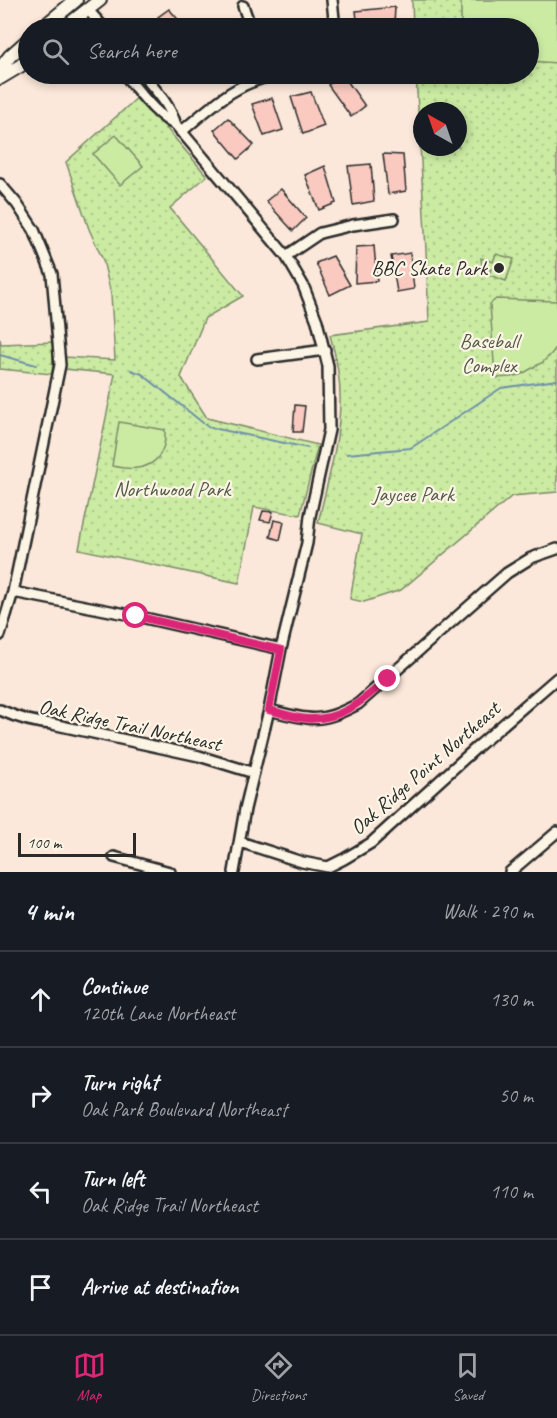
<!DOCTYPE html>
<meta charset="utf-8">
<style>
:root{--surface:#171b24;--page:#20242c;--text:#f1f3f6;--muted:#9ea1a6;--line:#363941;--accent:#db2777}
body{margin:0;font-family:Caveat,sans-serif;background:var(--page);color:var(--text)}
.compass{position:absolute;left:413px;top:102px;width:54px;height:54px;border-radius:50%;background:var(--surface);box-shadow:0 3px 9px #0003;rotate:320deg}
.scale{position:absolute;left:18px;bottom:15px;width:118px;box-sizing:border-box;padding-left:6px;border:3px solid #2b2b2b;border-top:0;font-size:16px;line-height:21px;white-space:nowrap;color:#2b2b2b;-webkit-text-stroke:4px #fcf5e5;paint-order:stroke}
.stop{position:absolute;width:18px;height:18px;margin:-14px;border:4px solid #db2777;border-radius:50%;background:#fff}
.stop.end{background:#db2777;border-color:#fff;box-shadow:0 2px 6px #0008}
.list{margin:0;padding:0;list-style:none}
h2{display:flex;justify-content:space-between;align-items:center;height:78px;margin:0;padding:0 24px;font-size:26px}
h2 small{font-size:20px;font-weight:400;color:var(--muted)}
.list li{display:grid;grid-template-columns:39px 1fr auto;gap:18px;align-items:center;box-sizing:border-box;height:96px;padding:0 24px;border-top:2px solid var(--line)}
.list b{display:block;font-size:22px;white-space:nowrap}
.list p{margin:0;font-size:20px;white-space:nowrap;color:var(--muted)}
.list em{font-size:20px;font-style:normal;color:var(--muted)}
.icon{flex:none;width:33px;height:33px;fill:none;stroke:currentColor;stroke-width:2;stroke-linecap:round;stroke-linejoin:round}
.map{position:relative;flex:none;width:557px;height:872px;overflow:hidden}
.search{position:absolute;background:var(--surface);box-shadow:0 3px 9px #0003;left:18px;right:18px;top:18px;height:66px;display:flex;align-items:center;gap:15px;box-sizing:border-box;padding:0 21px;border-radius:33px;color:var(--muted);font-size:22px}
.sheet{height:462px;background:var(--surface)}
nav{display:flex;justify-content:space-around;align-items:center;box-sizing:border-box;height:84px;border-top:2px solid var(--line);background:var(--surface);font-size:16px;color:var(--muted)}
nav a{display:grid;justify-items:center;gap:3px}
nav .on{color:var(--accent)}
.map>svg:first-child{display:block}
.park{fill:url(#park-dots);stroke:#7b8b67;stroke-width:1.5;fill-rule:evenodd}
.pitch{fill:#cbeba3;stroke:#7b8b67;stroke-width:1.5}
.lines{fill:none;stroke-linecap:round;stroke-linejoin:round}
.stream{stroke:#6e90a7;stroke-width:2}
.building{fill:#facac1;stroke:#2b2b2b;stroke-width:1.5}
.street-casing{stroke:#2b2b2b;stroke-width:14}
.secondary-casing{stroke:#2b2b2b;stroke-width:16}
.street{stroke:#fcf5e5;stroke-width:9}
.secondary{stroke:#fcf5e5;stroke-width:12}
.route{stroke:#db2777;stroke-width:8}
.poi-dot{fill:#2b2b2b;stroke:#fcf5e5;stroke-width:2}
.labels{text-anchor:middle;stroke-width:4.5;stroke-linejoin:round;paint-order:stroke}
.poi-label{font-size:21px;fill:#2b2b2b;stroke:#fcf5e5;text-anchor:end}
.park-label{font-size:21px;fill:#535b49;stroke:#fcf5e5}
.street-label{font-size:21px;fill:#2b2b2b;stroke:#fcf5e5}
</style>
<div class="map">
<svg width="557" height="872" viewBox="0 0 557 872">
<defs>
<pattern id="park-dots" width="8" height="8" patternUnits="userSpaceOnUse" patternTransform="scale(1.5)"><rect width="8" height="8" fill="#cbeba3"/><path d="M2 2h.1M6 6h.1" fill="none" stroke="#aeca8c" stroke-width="1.8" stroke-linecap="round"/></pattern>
</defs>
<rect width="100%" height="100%" fill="#fbe8da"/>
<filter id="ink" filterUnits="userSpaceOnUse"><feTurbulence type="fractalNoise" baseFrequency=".0167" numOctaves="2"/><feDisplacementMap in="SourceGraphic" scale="12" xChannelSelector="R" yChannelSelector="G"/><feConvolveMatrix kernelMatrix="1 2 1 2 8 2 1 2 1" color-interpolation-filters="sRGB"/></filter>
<g filter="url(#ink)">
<!-- park -->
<path class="park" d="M412 0H557V492L512 496 401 590 364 602 350 599 362 534 318 523C327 484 339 444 340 404 341 381 336 356 330 335L429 322 426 250 416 74H528V28H413ZM422 111H458V147H422Z
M139 96 207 176 170 208 243 296 205 318 181 377 207 418 318 445 300 515 254 507 239 583 79 549 115 374 64 369V357L115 360 111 294 103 260 89 229 66 162Z
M0 339 1 344 54 342 52 374 0 369Z"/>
<!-- pitch -->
<path class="pitch" d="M461 0H557V63L529 61 528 28H461Z
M116 135 143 166 120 185 93 154Z
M496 254 514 259 506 281 489 275 491 269 482 267 481 258 493 262Z
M496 299 557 301V346L552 353 543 362 522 374 511 377 495 378 490 304Z
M119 422 165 430C165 435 165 440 164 445 157 470 134 471 112 466Z"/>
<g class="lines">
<!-- stream -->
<path class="stream" d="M0 355 36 365
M131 370 142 374 208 427 308 448
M347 454 411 448 501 388 557 380"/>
</g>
<!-- building -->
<path class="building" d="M395 7 394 25 372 28H358L356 11Z
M169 9 182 24 177 28H153L161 21 158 17Z
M343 75 365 106 351 117 328 85Z
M311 92 324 126 303 134 291 97Z
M272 98 283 130 264 136 252 104Z
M228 118 254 145 238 159 214 130Z
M383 154 403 155 406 191 388 194Z
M371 164 374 201 353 205 348 166Z
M325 166 336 203 319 210 305 175Z
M281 189 306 218 293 231 266 201Z
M374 246 377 281 355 283 356 247Z
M410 253 414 289 397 292 391 256Z
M333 256 350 285 330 295 316 263Z
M295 405 305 406 302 432H293Z
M263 511 273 512 270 522 260 520Z
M274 520 284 522 280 540 270 537Z"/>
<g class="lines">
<defs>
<path id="street" d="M332 0 335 28
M243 6 251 28
M88 10 104 28
M76 18 86 28
M124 74C139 91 155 115 176 125L286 256 303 285 317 321 328 366 329 430 310 516 307 543 281 649 269 710 245 809 234 872
M142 74C156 90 170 105 176 125
M181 132C213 105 237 81 280 74
M0 184 17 204 34 230 52 274 60 365 13 592 0 635
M286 256 320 233 353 225 394 219
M257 359 325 350
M13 592 136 616 281 649
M0 710C18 718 33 723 52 724L199 756 254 773
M269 710C282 713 295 717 307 718 325 721 342 712 358 704L507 573 531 558 557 549
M240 842 302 862 328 867 344 859 371 843 476 748 557 678
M114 857 170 872
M510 872 557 832"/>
<path id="secondary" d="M42 28 76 0
M64 28 100 0
M0 69 10 56 28 40
M0 78 20 66 28 59"/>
</defs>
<!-- street casing -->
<use href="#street" class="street-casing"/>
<!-- secondary casing -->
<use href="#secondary" class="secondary-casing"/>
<!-- street -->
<use href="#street" class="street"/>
<!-- secondary -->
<use href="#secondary" class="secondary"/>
</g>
</g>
<g class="lines" filter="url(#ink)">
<!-- route -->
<path class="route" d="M136 616 281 650 269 710C282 713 297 719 311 719 344 719 364 699 388 679"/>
</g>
<!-- markers -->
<circle class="poi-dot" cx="499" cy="268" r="6"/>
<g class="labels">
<!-- poi labels -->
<g class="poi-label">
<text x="487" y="275">BBC Skate Park</text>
</g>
<!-- park labels -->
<g class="park-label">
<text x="489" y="348">Baseball<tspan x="489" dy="24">Complex</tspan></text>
<text x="172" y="496">Northwood Park</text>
<text x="413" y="501">Jaycee Park</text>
</g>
<!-- street labels -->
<g class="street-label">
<text transform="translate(130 725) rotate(12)" y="7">Oak Ridge Trail Northeast</text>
<text transform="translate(425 768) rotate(-41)" y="7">Oak Ridge Point Northeast</text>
</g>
</g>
</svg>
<svg class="compass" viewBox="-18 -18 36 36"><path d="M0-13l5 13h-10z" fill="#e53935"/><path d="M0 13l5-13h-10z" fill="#9ea1a6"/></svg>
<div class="scale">100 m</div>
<div class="stop" style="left:136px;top:616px"></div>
<div class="stop end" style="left:388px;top:679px"></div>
<div class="search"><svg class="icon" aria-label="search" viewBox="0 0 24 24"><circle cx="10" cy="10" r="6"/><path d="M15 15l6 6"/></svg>Search here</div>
</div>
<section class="sheet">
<h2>4 min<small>Walk · 290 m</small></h2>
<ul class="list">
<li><svg class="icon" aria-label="ahead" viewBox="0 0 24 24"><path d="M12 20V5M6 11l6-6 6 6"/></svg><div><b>Continue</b><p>120th Lane Northeast</p></div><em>130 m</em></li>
<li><svg class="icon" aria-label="right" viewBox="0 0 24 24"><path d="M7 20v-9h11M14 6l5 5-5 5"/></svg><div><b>Turn right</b><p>Oak Park Boulevard Northeast</p></div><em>50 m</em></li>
<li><svg class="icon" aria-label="left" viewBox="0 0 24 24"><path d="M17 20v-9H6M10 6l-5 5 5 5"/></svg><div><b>Turn left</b><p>Oak Ridge Trail Northeast</p></div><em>110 m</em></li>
<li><svg class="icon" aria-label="arrive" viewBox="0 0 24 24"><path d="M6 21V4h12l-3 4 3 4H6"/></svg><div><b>Arrive at destination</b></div></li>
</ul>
</section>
<nav>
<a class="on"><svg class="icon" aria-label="map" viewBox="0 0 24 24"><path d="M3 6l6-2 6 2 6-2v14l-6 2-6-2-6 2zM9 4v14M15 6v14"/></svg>Map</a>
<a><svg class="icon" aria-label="directions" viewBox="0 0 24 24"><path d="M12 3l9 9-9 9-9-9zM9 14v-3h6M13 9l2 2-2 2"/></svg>Directions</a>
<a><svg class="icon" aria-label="saved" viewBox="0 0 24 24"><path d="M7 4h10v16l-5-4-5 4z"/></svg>Saved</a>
</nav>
